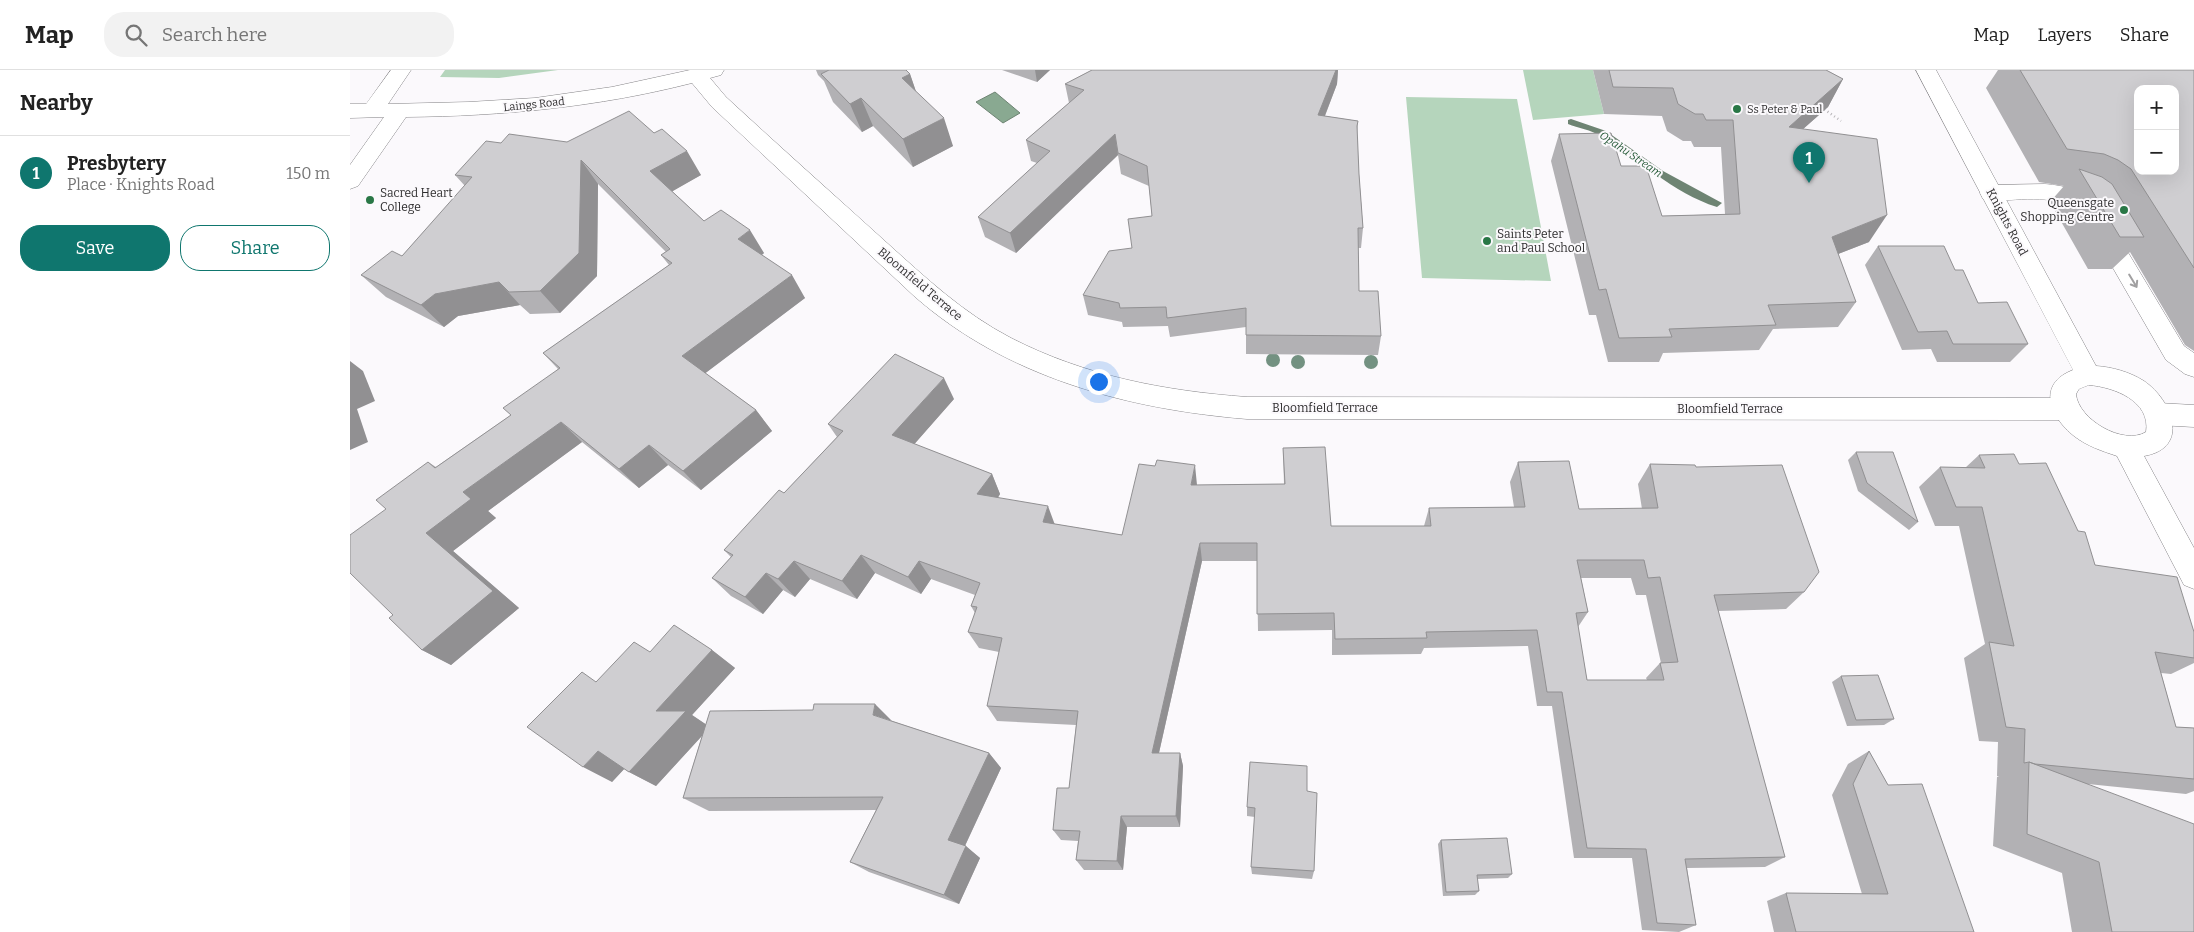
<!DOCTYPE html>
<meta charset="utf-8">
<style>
:root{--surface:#fff;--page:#f2f2f2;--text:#222;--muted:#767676;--line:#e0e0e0;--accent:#0f766e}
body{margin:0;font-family:Bitter,serif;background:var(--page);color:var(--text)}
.controls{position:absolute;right:15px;top:15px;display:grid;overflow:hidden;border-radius:10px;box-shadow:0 5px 20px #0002}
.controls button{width:45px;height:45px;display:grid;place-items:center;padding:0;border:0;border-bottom:1px solid var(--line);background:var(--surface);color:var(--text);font:25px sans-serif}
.you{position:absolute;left:748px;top:311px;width:18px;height:18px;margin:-12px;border:4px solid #fff;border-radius:50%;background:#1a73e8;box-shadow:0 0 0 8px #1a73e833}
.badge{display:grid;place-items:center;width:32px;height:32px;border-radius:50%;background:var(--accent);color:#fff;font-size:16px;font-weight:700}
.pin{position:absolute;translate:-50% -41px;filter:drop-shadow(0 1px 2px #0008)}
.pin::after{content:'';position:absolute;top:26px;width:18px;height:15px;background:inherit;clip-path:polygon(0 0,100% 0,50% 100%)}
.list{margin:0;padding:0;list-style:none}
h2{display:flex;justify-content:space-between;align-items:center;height:65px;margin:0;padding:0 20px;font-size:21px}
h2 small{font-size:16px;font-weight:400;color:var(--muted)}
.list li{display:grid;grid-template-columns:32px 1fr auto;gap:15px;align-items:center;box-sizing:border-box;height:75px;padding:0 20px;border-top:1px solid var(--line)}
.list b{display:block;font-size:19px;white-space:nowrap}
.list p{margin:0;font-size:16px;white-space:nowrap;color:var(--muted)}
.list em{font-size:16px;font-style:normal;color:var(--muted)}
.actions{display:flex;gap:10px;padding:15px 20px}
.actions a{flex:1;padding:11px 0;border:1px solid var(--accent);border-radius:20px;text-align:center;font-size:18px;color:var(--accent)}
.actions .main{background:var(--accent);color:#fff}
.icon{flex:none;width:28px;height:28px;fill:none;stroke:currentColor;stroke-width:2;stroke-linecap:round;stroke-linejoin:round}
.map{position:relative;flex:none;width:1844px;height:862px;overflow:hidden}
header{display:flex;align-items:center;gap:30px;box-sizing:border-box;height:70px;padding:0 25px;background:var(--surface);border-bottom:1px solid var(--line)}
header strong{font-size:24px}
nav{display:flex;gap:28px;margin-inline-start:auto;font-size:18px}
.search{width:350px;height:45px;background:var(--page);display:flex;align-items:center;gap:12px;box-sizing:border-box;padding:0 18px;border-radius:20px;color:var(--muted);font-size:19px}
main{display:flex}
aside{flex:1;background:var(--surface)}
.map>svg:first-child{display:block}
.green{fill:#b5d5bc}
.water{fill:#89a991;stroke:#6e8473}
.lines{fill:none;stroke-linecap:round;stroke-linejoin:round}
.stream{fill:#6e8473;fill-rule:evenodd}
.minor-casing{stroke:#858487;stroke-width:1}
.major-casing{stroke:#858487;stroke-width:1}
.path{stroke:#b8b6b9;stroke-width:2.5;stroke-dasharray:1 3;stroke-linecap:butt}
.minor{fill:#fff;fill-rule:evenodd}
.major{fill:#fff;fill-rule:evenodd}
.tree{fill:#739181}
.wall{fill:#b2b1b4;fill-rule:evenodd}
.shaded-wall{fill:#919092}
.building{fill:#cfced1;stroke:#919092;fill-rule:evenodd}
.oneway{stroke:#a1a0a1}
.poi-dot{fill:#297746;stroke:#fbf9fc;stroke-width:2}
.labels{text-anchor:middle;stroke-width:4;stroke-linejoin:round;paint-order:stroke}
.far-street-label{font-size:11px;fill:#2e2d2e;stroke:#fbf9fc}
.far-poi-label{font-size:11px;fill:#2e2d2e;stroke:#fbf9fc;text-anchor:start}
.far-water-label{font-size:11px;font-style:italic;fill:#265a38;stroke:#fbf9fc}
.poi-label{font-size:12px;fill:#2e2d2e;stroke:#fbf9fc;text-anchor:start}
.street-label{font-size:12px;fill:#2e2d2e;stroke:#fbf9fc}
</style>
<header>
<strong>Map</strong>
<div class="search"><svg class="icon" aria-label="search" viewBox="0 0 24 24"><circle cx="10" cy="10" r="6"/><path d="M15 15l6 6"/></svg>Search here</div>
<nav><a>Map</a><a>Layers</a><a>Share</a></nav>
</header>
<main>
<aside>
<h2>Nearby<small></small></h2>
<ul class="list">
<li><span class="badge">1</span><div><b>Presbytery</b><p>Place · Knights Road</p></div><em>150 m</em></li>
</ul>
<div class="actions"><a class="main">Save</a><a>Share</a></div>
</aside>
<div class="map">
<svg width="1844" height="862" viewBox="0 0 1844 862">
<rect width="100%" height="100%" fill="#fbf9fc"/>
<!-- green -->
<path class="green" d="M95 0H208L149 8 90 7Z
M1173 0H1243L1254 44 1183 50Z
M1056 27 1167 29 1201 211 1072 208Z"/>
<!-- water -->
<path class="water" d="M645 22 670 43 653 53 626 32Z"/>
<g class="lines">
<!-- stream -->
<path class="stream" d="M1221 49 1256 61 1313 101 1372 133 1367 137C1322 123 1290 89 1251 66 1241 60 1228 58 1218 54V50Z"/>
<defs>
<path id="minor" d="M41 0H61L38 34 119 32 185 28 262 17 340 0H374L371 5 360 8 376 27C429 76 483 124 536 172 576 208 613 243 661 268 735 306 815 321 897 327L1716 328 1725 332 1729 339 1725 346 1716 350 897 349C776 339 656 307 564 226L362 37 342 13C248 37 153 46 56 47L8 116 0 119V95L34 47 0 48V34H16Z
M1695 114C1716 116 1734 120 1749 134L1834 276 1844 283V307L1835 304 1816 290 1733 146C1708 122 1673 130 1641 131L1633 129 1630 123 1633 117 1641 115Z
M1808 333 1844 335V357L1808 355 1799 351 1795 344 1799 337Z"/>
<path id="major" d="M1566 0H1586L1746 296C1762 297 1780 302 1794 311 1822 330 1841 378 1794 386L1844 478V519L1834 515 1767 386C1752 381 1737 376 1724 366 1700 347 1686 314 1723 300ZM1739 315C1764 317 1801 331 1796 362 1773 376 1728 349 1726 324L1729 319Z"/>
</defs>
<!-- minor casing -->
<use href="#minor" class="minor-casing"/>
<!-- major casing -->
<use href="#major" class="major-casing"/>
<!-- path -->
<path class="path" d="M1471 37 1491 51"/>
<!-- minor -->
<use href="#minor" class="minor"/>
<!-- major -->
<use href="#major" class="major"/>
</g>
<!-- trees -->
<g class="tree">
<circle cx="923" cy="290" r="7"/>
<circle cx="948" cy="292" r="7"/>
<circle cx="1021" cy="292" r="7"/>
</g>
<!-- wall -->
<path class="wall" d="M466 0H556L560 4 566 22 603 76 563 97 523 56 512 62 483 32 474 11 468 5Z
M652 0H700L687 12Z
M742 0H988L987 14 975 46 1008 51 1007 64 1009 104 1013 158 1011 178H1008L1009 221 1031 266 1028 285 896 284V257L820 267 818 256 773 257 772 252 738 245 733 225 782 178 802 146 799 116 771 104 768 85 666 183 635 167 628 147 687 93 681 91 676 70 719 33 715 14Z
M1243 0H1476L1493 9 1478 37 1453 59 1519 172 1488 184 1506 232 1488 257 1423 259 1409 280 1313 283 1309 292H1258L1246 245H1239L1201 91 1209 64 1271 96 1312 146 1375 144 1371 77H1344L1341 71H1333L1317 61 1312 46 1254 44Z
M1648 0H1844V281L1835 275 1780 182 1762 199H1738L1700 132 1714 116 1689 112 1636 18Z
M304 63 351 105 322 121 354 151 414 183 412 185 455 228 355 303 406 340 422 361 351 420 318 395 289 418 232 372 138 441 146 448 103 481 169 538 101 595 72 580 43 545 36 439 78 392 86 397 161 345 208 299 193 283 319 195 311 185 316 182 248 114 247 206 210 243 180 244 170 235 108 246 94 257 36 227 11 205 52 186 115 116 105 105 151 73 217 72Z
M1528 176 1605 200 1628 233 1678 274 1660 292H1587L1581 279 1552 280 1515 195Z
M604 329 564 374 642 404 650 424 648 428 705 454 772 465 847 415 934 414 933 378 981 456H1074L1079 438 1164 437 1160 412 1168 392 1229 439H1292L1288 414 1300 394 1346 397 1454 522 1436 539 1368 541 1435 787 1415 797 1337 798 1346 855 1329 862 1292 860 1282 788H1224L1202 636H1187L1178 576 1074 578 1071 584 982 585V560L908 561 907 491H852L809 683H830L833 696 830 757H777L773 800H734L726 790 728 771 711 770 703 760 719 718 726 655 647 651 637 636 649 582 629 578 618 562 625 543 621 536 625 525 581 509 571 524 525 503 507 529 460 509 445 527 433 520 413 544 381 526 362 508 381 487 374 480 434 423 487 367 478 354ZM1231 508H1281L1286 525H1296L1311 593H1310L1296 608 1297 610H1237L1228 557 1238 542Z
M1506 382 1568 452 1559 460 1508 421 1498 390Z
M1629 385 1669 394 1728 461 1745 495 1844 562V593L1821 604 1811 603 1826 657 1844 658V721L1836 724 1738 714 1844 862H1722L1712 803 1643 776 1647 707 1649 706H1647L1648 672 1629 671 1614 588 1635 574 1609 456H1585L1569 417 1590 397 1615 398Z
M362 580 385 598 342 645 355 654 542 651 639 683 651 698 615 776 630 788 609 834 519 802 500 792 526 740 359 741 333 728 352 666 306 716 279 702 274 699 262 712 247 611 300 582Z
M1491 606 1544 649 1534 655 1497 656 1482 612Z
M1519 681 1538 715 1624 862H1424L1417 831 1436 823 1512 824 1482 725 1498 694Z
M957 721 964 801 962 809 902 804 901 797 905 747 897 746V737Z
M1091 770 1162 804 1158 808 1127 809 1129 821 1125 825 1093 826 1088 774Z"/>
<!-- shaded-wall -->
<path class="shaded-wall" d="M685 0H700L687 12Z
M986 0H988L987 14 967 66 968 45Z
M560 4 570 33 552 8Z
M1493 9 1478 37 1425 84 1439 57Z
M511 28 523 56 512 62 500 34Z
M594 48 603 76 563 97 553 69Z
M765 64 768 85 666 183 660 163Z
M337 81 351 105 316 125 300 101Z
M231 90 248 114 247 206 210 243 190 221Z
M1537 145 1519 172 1465 193 1482 167Z
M400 160 414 183 402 192 388 169Z
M442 205 455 228 349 308 332 286Z
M149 212 170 235 108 246 94 257 71 235 85 224Z
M0 291 13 301 25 331 7 339 18 372 0 380Z
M594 308 604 329 554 386 542 365Z
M406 340 422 361 351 420 333 401Z
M211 352 232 372 138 441 146 448 103 481 169 538 101 595 72 580 76 463 113 422Z
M299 375 318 395 289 418 269 399Z
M845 395 847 415H841Z
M642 404 650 424 637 444 627 424Z
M698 436 705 455 693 452Z
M850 473 852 491 806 696 802 683Z
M511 485 525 503 507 529 492 511Z
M444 491 460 509 445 527 428 509Z
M569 491 581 509 571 524 558 507Z
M416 503 433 520 413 544 395 527Z
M362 580 385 598 342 645 360 657 306 716 279 702 306 641Z
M525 634 542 651 523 645Z
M248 681 277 696 262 712 233 697Z
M639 683 651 698 612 782 598 770Z
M830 683 833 696 830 757 826 746Z
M771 746 777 757 773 800 767 791Z
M616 776 630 788 609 834 594 825Z"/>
<!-- building -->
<path class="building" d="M479 0H556L560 4 552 8 594 48 553 69 511 28 500 34 471 4Z
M742 0H986L968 45 1008 51 1007 56 1009 104 1013 158H1008L1009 221H1028L1031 266 896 265V238L817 248 816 237 770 238 769 233 733 225 759 181 782 178 778 149 802 146 797 96 768 83 765 64 660 163 628 147 700 81 676 70 734 20 715 14Z
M1259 0H1476L1493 9 1439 57 1527 69 1537 145 1482 167 1506 232 1418 235 1426 255 1319 259 1322 267 1269 268 1256 219 1249 220 1209 64 1261 63 1271 96H1296L1312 146 1390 144 1383 50H1356L1353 44H1345L1328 34 1323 18 1263 17Z
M1670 0H1844V198L1781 99 1768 90 1754 84 1717 79ZM1788 19H1825V101H1788Z
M279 41 304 63 312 59 337 81 300 101 354 151 371 140 400 160 388 169 442 205 332 286 406 340 333 401 299 375 269 399 211 352 113 422 121 429 76 463 143 521 72 580 39 548 43 545 0 503V465L36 439 26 430 78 392 85 398 161 345 153 338 210 298 193 283 322 193 311 185 320 179 231 90 229 183 190 221 159 222 149 212 85 224 71 235 11 205 42 181 52 186 122 107 105 105 136 71 151 73 159 64 217 72Z
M1729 99 1752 107 1762 114 1794 167H1770Z
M1528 176H1594L1605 200H1613L1628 233 1657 232 1678 274H1603L1597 261 1568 262Z
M545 284 594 308 542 365 642 404 627 424 698 436 693 452 772 465 789 394 805 396 807 390 845 395 841 415 935 414 933 378 975 377 981 456H1081L1079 438 1175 437 1168 392 1219 391 1229 439 1308 438 1300 394 1345 395 1346 397 1432 395 1469 502 1454 522 1364 525 1435 787 1335 789 1346 855 1307 853 1296 779 1237 778 1212 622H1197L1187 560 1076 562 1077 568 985 569 984 543 907 544V473H850L802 683H830L826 746H771L767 791 726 790 730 761 703 760 707 718H719L728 641 637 636 652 568 618 562 627 537 621 536 630 513 569 491 558 507 511 485 492 511 444 491 428 509 416 503 395 527 362 508 383 485 374 480 429 420 434 423 493 361 478 354ZM1227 490H1294L1298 508 1310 507 1328 592 1310 593 1314 610H1237L1226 543 1238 542Z
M1506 382H1543L1568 452 1517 413Z
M1664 384 1669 394 1696 393 1728 461 1735 462 1745 495 1827 507 1844 562V588L1805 582 1826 657 1844 658V709L1685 694 1679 692 1674 693 1675 659 1656 657 1639 572 1664 576 1632 437H1606L1590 397 1635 398 1629 385Z
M324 555 362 580 306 641H336L279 702 248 681 233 697 177 657 232 602 246 612 284 572 300 582Z
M1528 605 1544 649 1506 650 1491 606Z
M464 634H525L523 645 639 683 598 770 616 776 594 825 500 792 533 727 333 728 360 641 463 640Z
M1519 681 1538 715 1572 714 1624 862H1446L1436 823 1538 824 1503 714Z
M900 692 957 696V721L967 723 964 801 901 797 905 738 897 737Z
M1679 692 1844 754V862H1762L1749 792 1677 764Z
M1157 768 1162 804 1127 805 1129 821 1096 822 1091 770Z"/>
<!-- one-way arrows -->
<defs><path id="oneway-shaft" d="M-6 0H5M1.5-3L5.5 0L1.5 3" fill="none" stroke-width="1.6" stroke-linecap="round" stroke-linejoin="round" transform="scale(1.25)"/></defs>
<use class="oneway" href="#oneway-shaft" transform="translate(1783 211) rotate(59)"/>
<!-- markers -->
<g class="poi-dot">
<circle cx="1387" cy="39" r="5"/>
<circle cx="20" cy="130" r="5"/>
<circle cx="1774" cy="140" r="5"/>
<circle cx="1137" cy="171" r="5"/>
</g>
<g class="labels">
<!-- far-street labels -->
<g class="far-street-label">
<text transform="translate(184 34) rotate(-6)" y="4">Laings Road</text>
</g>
<!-- far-poi labels -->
<g class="far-poi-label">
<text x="1397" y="43">Ss Peter &amp; Paul</text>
</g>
<!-- far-water labels -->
<g class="far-water-label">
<text transform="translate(1281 84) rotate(34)" y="4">Opahu Stream</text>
</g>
<!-- poi labels -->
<g class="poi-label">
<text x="30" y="127">Sacred Heart<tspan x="30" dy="14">College</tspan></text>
<text x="1764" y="137" text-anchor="end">Queensgate<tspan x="1764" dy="14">Shopping Centre</tspan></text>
<text x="1147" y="168">Saints Peter<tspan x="1147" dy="14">and Paul School</tspan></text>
</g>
<!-- street labels -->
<g class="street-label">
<text transform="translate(1657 152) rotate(62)" y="4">Knights Road</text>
<text transform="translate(570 214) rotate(40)" y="4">Bloomfield Terrace</text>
<text x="975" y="342">Bloomfield Terrace</text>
<text x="1380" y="343">Bloomfield Terrace</text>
</g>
</g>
</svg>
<div class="controls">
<button>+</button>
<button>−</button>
</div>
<div class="you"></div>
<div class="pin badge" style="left:1459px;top:113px">1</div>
</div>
</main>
